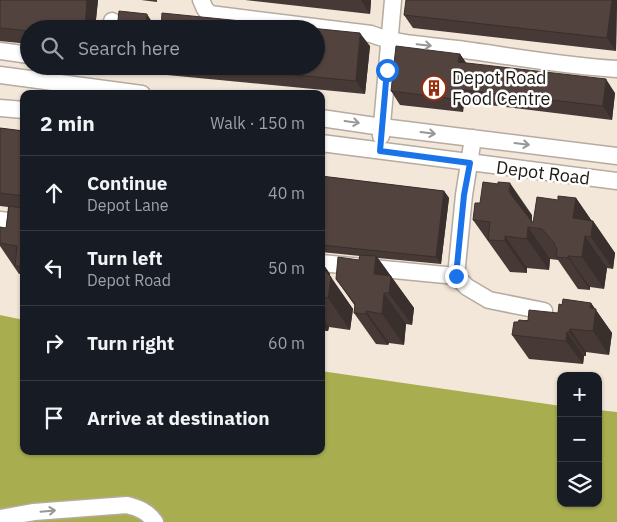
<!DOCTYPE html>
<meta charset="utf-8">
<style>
:root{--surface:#171b24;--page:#20242c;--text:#f1f3f6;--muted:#9ea1a6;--line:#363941}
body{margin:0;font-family:"IBM Plex Sans",sans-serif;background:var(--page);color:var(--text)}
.controls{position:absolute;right:15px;bottom:15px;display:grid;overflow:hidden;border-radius:10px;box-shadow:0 1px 4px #0004}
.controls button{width:45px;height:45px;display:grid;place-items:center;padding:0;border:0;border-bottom:1px solid var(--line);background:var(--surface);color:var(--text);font:25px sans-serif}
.stop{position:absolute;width:15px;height:15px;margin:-11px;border:4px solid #1a73e8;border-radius:50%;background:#fff}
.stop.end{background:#1a73e8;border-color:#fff;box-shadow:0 1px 5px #0008}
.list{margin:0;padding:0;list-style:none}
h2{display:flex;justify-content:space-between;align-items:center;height:65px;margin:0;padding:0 20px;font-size:21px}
h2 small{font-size:16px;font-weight:400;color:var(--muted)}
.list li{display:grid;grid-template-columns:32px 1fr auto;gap:15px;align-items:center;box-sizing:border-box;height:75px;padding:0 20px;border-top:1px solid var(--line)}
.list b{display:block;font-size:19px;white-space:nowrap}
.list p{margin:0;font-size:16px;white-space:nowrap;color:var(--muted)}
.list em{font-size:16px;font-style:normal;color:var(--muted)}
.icon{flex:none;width:28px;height:28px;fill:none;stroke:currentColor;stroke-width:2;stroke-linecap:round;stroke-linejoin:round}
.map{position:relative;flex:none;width:617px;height:522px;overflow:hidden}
.search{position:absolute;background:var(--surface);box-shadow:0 1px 4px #0004;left:20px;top:20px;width:305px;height:55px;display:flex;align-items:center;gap:12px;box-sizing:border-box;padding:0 18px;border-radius:28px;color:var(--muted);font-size:19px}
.panel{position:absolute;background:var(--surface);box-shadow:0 1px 4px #0004;left:20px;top:90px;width:305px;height:365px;border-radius:10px}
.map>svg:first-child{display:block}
.forest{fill:#a8ae50}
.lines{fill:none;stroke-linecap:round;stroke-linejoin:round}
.minor-casing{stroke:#b5ab9f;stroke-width:19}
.minor{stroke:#fff;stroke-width:16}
.wall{fill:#473a36}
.shaded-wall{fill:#392f2c}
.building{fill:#52433f;stroke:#392f2c}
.oneway{stroke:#999795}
.route{stroke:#1a73e8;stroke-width:6}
.labels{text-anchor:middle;stroke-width:5;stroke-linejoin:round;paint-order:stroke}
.poi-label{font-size:18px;fill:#1c1814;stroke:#fff;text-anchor:start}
.street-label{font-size:18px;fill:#1c1814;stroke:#fff}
</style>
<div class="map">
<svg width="617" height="522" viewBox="0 0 617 522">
<rect width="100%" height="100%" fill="#f3e7da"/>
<!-- forest -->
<path class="forest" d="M0 315 24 320V451H321V371L561 406V503H598V410L617 412V522H0Z"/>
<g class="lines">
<defs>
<path id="minor" d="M201 0 205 9 210 14 371 34C399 45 427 45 457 49 511 56 563 66 617 69
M111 29 112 21
M0 51 29 55
M0 75 142 94
M0 108 24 110
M321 118 382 127 617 156
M381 136 393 0
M321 143 617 181
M0 220 24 223
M321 263 456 276 467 287 489 300 544 311
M456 276 464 195 473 138
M0 518 34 512 127 505C139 508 148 512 155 522"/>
</defs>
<!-- minor casing -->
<use href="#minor" class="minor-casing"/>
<!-- minor -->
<use href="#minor" class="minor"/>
</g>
<!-- wall -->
<path class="wall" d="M0 0H98L95 29H29V44L0 41Z
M141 0H157V2Z
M245 0H371L370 14Z
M617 0 616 51 413 28 404 15Z
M370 46 365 94 167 75 161 66H316Z
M460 54 466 63 615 93 612 120 464 102 463 112 400 105 391 91Z
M0 128 24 131V279L21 274H19L0 246V227L6 228 8 207 0 206Z
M321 176 444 191 449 198 441 264 378 258 414 308 412 325 406 324 404 345 389 343 388 345 376 344 354 313 355 306 336 279 359 260 360 256 321 252Z
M576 198 592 221H593L615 253 613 269 607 268 604 289 590 287V290L578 289 558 260 550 259 549 270 527 268V273L510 272 473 220 532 215V220L533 223 558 200Z
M321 261 330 274V277L353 309 350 330 329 327 328 331H321Z
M591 303 612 333 609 355 586 352V356H584L583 364 529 359 512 335 518 322 558 313 562 305Z"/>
<!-- shaded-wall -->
<path class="shaded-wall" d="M87 0H98L95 29H85Z
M361 0H371L370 14Z
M612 0H617L616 51 607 38Z
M147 14 154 25V29H145Z
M360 33 370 46 365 94 356 81Z
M460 54 469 67 458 62Z
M606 79 615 93 612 120 603 106Z
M455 89 464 102 463 112 454 99Z
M510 183 532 215 531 224 509 192Z
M444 191 449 198 441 264 436 257Z
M576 198 593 223V221L615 253 613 269 591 237 573 218Z
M528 227 550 259 549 270 527 239Z
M505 236 527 268V273L505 241Z
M585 236 607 268 604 289 582 257Z
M376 256 414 308 412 325 374 274Z
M568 256 590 287V290L568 258Z
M321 261 330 274V278L321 265Z
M331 277 353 309 350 330 328 298Z
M384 293 406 324 404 345 382 314Z
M591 303 612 333 609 355 593 331 590 308Z
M366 311 389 343 388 345 366 314Z
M321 316 329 327 328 331 321 322Z
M570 329 586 352V356L569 332Z
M567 332 584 356 583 364 566 341Z"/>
<!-- building -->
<path class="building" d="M0 0H87L85 29H29V31L0 28Z
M406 0H612L607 38 404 15Z
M119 11 147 14 145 29H117Z
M162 13 360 33 356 81 205 66H316V29H161Z
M396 46 460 54 458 62 606 79 603 106 455 89 454 99 391 91Z
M0 128 24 131V196L0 193Z
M321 176 444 191 436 257 321 245Z
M483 182 498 184V182L510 183 509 192 533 223 537 197 558 200V196L576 198 573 218 593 221 591 237 585 236 582 257 568 256V258L556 257 557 249 554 245 555 244 542 229 528 227 527 239 505 236V241L488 240 490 222 473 220 475 203H480Z
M23 205H24V267L15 266 17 246 0 243V227L6 228 9 206 23 208Z
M360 255 376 256 374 274 391 276 389 293H384L382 314 366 311V314L354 313 355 304 336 279 338 257 359 260Z
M321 266 331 277 328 298 321 297Z
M563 299 591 303 590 308 596 309 593 331 570 329 569 332H567L566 341 512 335 514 322H518L519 320 528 321 529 310 558 313 559 304 562 305Z"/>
<!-- one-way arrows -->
<defs><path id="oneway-shaft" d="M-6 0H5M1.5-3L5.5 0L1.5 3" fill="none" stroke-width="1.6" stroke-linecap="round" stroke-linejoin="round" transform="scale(1.25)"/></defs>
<g class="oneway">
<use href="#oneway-shaft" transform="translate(424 45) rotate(6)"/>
<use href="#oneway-shaft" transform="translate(352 122) rotate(8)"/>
<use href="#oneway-shaft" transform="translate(428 133) rotate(7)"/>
<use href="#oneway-shaft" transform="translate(522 144) rotate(7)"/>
<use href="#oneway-shaft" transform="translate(48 511) rotate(-5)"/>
</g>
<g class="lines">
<!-- route -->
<path class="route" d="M387 70 380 151 470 163 464 195 456 276"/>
</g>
<!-- icons -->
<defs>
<symbol id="building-ring" viewBox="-11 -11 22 22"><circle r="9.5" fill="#fff" stroke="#952e0d" stroke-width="1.5"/><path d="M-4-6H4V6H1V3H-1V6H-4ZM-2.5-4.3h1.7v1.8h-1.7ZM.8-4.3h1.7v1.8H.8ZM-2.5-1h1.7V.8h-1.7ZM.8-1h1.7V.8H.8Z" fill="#952e0d"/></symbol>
</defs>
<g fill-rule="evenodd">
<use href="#building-ring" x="420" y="74" width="28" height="28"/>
</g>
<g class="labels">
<!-- poi labels -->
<g class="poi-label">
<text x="452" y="84">Depot Road<tspan x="452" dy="21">Food Centre</tspan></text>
</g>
<!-- street labels -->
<g class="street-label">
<text transform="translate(543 173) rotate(7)" y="6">Depot Road</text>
</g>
</g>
</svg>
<div class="controls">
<button>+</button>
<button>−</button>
<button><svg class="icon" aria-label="layers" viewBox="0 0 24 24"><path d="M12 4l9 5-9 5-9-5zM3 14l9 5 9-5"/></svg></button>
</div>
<div class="stop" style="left:387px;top:70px"></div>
<div class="stop end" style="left:456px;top:276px"></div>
<div class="search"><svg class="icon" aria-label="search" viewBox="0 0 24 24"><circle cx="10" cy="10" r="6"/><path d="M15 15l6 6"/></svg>Search here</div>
<section class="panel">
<h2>2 min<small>Walk · 150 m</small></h2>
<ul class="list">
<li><svg class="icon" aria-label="ahead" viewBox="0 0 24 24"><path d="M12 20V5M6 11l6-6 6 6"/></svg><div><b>Continue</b><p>Depot Lane</p></div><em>40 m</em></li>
<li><svg class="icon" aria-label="left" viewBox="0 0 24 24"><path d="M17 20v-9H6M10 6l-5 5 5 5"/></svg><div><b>Turn left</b><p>Depot Road</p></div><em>50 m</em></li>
<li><svg class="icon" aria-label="right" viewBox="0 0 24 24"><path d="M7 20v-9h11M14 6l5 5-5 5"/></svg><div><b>Turn right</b></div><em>60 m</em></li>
<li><svg class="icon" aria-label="arrive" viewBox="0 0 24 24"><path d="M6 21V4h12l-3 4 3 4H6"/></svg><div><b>Arrive at destination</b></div></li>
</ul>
</section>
</div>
